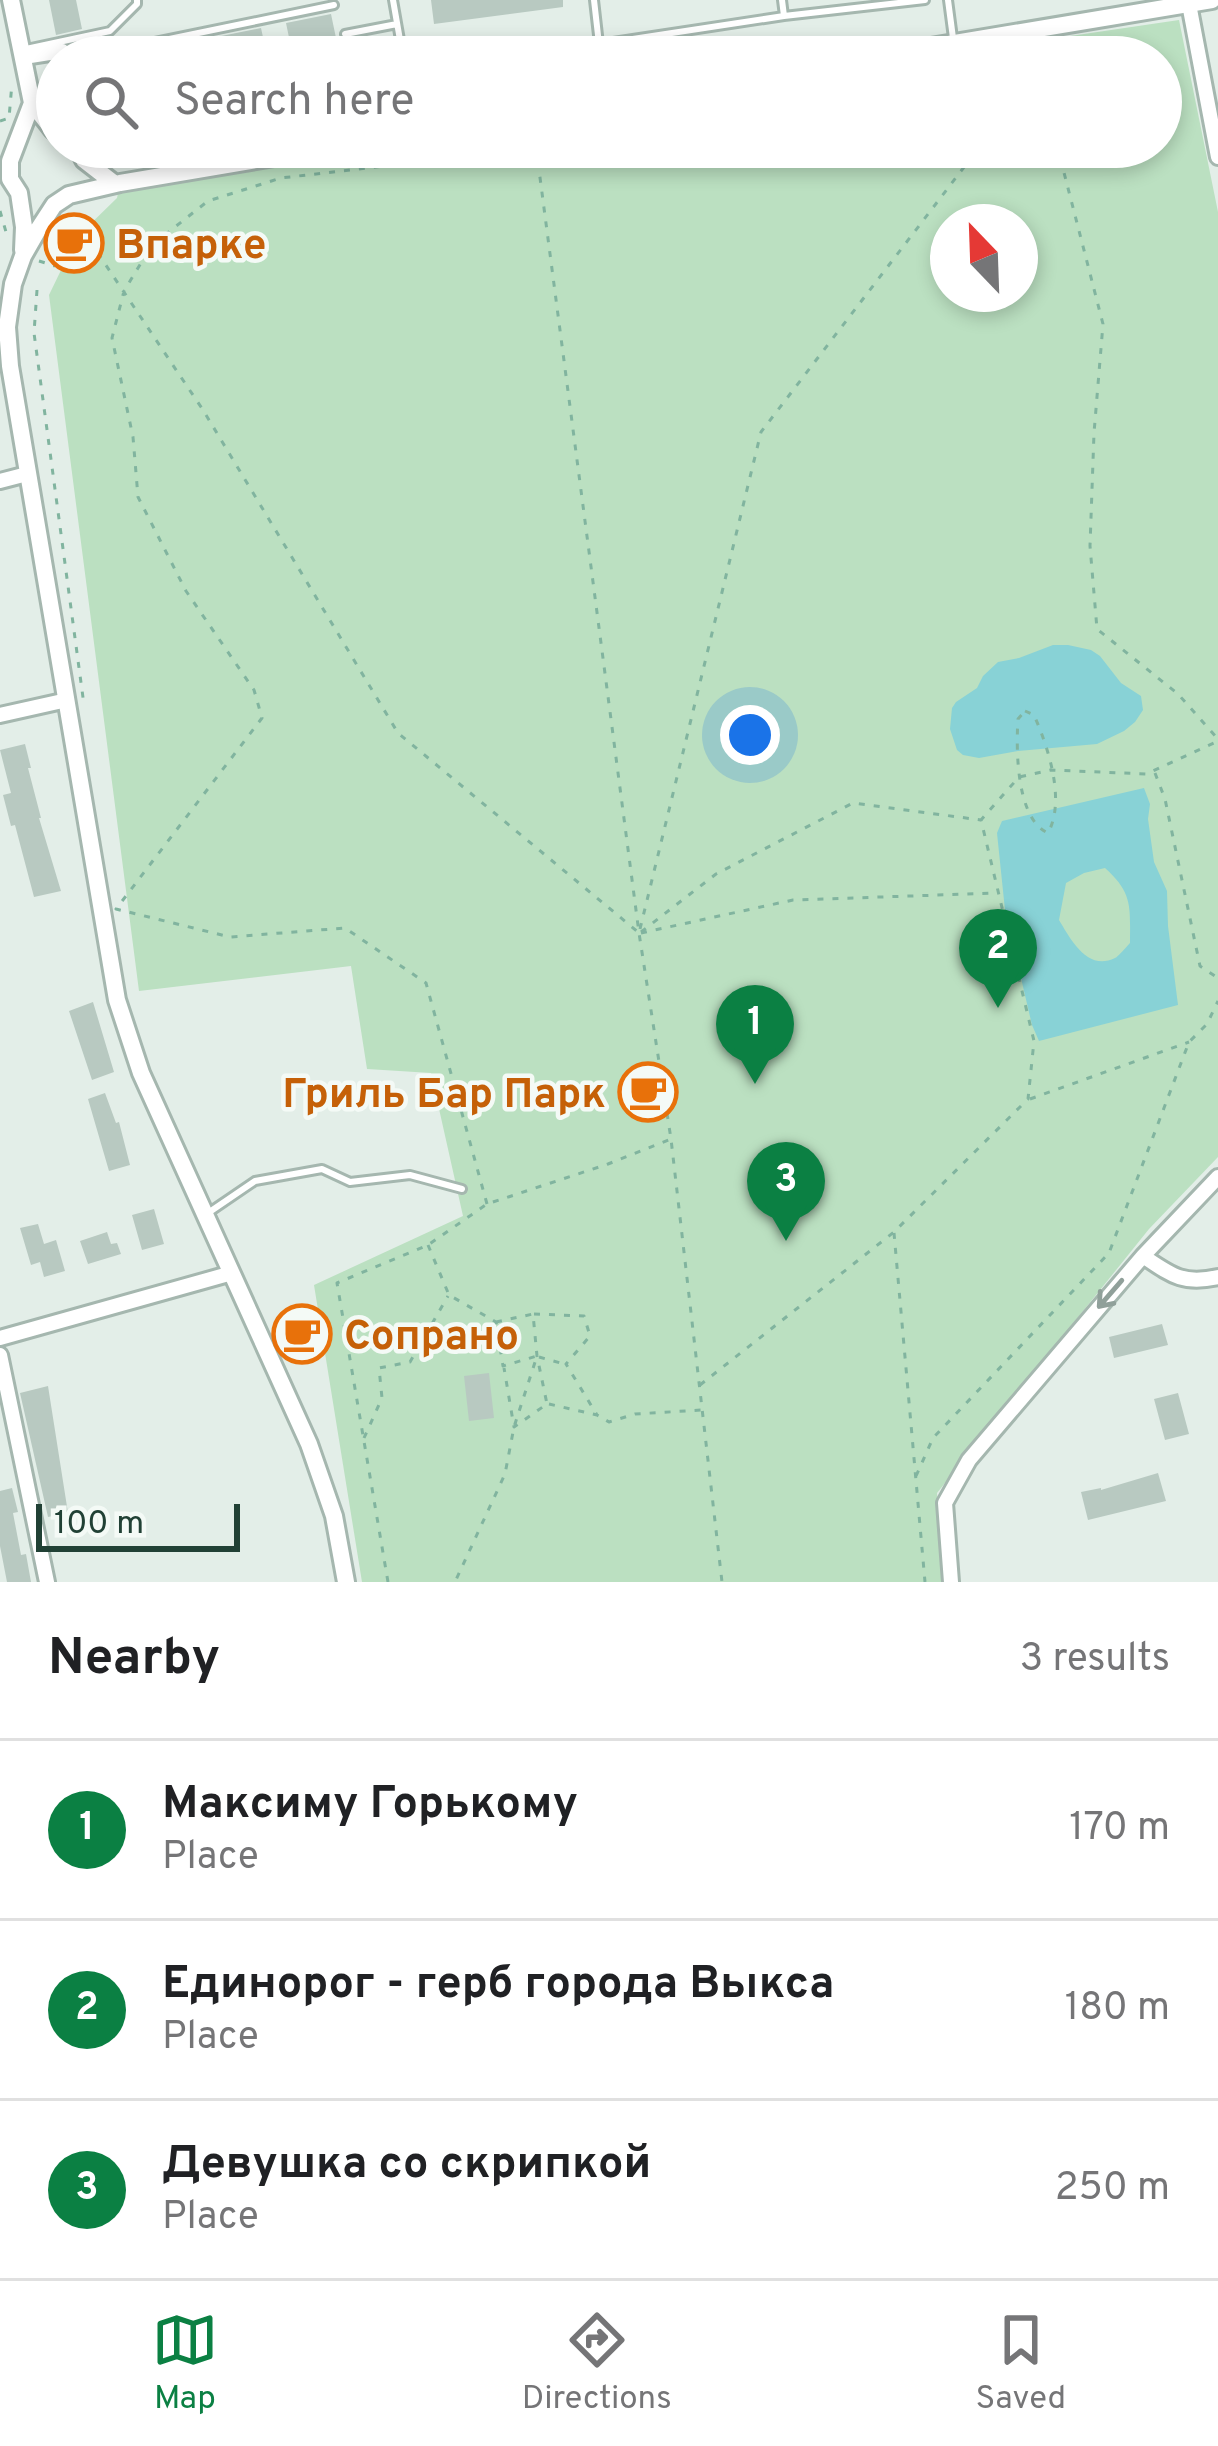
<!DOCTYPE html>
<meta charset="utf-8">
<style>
:root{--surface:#fff;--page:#f6f6f6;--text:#202124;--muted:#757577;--line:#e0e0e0;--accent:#0b8043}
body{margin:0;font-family:Overpass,sans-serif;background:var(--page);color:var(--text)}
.compass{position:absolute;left:930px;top:204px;width:108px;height:108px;border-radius:50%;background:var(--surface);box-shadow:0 6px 18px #0003;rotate:337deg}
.scale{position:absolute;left:36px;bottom:30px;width:204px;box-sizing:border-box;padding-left:12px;border:6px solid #214135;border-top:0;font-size:33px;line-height:42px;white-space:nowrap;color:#214135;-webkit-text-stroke:9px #f4faf6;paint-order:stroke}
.you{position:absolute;left:750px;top:735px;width:42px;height:42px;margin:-30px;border:9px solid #fff;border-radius:50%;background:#1a73e8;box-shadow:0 0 0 18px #1a73e833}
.badge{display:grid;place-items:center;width:78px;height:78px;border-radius:50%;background:var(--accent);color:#fff;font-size:39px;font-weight:700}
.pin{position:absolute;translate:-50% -99px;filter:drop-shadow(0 3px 6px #0008)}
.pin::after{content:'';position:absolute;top:63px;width:42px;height:36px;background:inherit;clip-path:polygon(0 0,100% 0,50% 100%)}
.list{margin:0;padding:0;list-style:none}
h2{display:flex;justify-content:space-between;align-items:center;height:156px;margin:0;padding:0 48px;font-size:51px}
h2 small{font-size:39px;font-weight:400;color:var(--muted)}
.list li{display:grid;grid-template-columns:78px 1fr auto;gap:36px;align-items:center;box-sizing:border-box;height:180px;padding:0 48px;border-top:3px solid var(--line)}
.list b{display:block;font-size:45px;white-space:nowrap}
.list p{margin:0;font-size:39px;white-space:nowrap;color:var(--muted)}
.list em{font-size:39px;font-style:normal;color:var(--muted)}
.icon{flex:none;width:66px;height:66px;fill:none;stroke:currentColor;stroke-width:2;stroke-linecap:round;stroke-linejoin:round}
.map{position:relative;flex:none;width:1218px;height:1582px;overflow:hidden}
.search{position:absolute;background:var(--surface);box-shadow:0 6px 18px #0003;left:36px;right:36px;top:36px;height:132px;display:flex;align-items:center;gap:30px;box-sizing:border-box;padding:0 42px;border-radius:66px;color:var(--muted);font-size:45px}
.sheet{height:696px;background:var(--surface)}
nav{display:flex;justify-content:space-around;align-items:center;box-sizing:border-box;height:168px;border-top:3px solid var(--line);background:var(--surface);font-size:33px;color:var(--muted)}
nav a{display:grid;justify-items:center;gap:6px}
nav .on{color:var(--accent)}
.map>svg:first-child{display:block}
.green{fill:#bbe0c1;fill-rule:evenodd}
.water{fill:#88d2d6;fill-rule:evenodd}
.building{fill:#b8c9c1}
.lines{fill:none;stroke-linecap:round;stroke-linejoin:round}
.service-casing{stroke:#a5b7af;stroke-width:12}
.minor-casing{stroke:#a5b7af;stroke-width:20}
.tertiary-casing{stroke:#a5b7af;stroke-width:22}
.path{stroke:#81b49f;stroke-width:3;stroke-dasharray:6 9;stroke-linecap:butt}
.service{stroke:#fff;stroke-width:6}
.minor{stroke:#fff;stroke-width:14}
.tertiary{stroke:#fff;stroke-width:16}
.oneway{stroke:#90a09a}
.labels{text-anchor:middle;stroke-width:9;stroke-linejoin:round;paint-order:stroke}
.food-label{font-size:42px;font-weight:bold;fill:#c56008;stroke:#f4faf6;text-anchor:start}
</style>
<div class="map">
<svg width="1218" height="1582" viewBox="0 0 1218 1582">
<rect width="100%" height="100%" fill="#e3eee8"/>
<!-- green -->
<path class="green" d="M1179 20 1218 212V1157L1149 1229 937 1493 942 1582H362L314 1285 463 1216 431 1073 367 1069 351 966 139 991 49 295 77 237 117 198 120 183 341 147H1161V57H927ZM948 222H1020V294H948Z"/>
<!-- water -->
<path class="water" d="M1053 645H1068L1091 650 1100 656 1121 683 1141 696 1143 710 1135 722 1124 731 1097 744 1018 751 979 758 963 755 957 750 950 729 952 708 956 702 977 688 983 676 998 662 1019 658Z
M1144 788 1150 804 1148 819 1154 862 1167 891 1168 926 1178 1005 1039 1041 1032 1025 1005 910 997 833 1002 821ZM1105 868C1133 893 1130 907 1130 943 1129 944 1117 958 1115 958 1087 972 1070 938 1059 920L1066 883 1084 873Z"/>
<!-- building -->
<path class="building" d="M49 0H76L82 29 56 35Z
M431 0H563V7L434 24Z
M331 14 336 38 291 47 286 23Z
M261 28 266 51 238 57H164L162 48Z
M25 744 31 768H28L41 818H39L61 891 34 897 15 825 11 826 3 795 11 793 0 750Z
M93 1002 114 1072 92 1080 69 1011Z
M105 1093 116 1123 119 1122 130 1165 109 1171 88 1099Z
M154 1209 164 1244 142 1250 132 1215Z
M38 1224 44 1244 56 1240 65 1271 44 1277 40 1262 31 1265 20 1228Z
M107 1232 111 1244 117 1243 121 1254 88 1264 80 1241Z
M1162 1324 1168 1345 1114 1358 1109 1337Z
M489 1373 494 1418 469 1421 464 1376Z
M48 1386 68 1513 48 1517 20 1393Z
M1178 1393 1189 1434 1165 1440 1154 1399Z
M1158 1473 1166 1501 1088 1520 1081 1492 1101 1488V1490Z
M12 1488 18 1512 13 1513 21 1555 26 1554 31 1582H7L0 1546V1491Z"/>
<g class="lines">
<defs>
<path id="service" d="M393 0 403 57
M594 0 599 44
M782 0 784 16
M948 0 953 38
M345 34 397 24
M26 49 110 31 137 4V0
M82 57 334 5
M514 57 784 16 925 0
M208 1213 255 1181 322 1169 350 1182 410 1175 462 1189"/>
<path id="minor" d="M1189 4 1218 157
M24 57 62 51
M0 481 27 474
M0 715 67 700
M1143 1256C1171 1275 1183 1285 1218 1277
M0 1338 232 1273
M0 1355 47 1582
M951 1582 945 1503 969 1460 1143 1256 1218 1177"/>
<path id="tertiary" d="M11 0 32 103 53 130
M871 57 1212 0
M78 147 84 160 115 184
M334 147 120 183 69 195 54 205 39 228 23 256 13 284 7 327 10 366 117 1000 141 1073 309 1444 334 1516 346 1582
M23 250 24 227 19 193 10 179V161L32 103"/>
</defs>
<!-- service casing -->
<use href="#service" class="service-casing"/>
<!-- minor casing -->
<use href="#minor" class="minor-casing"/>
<!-- tertiary casing -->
<use href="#tertiary" class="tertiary-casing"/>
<!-- path -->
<path class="path" d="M0 121 9 118 12 83
M100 147 106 157
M536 147 639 933 671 1139 722 1582
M1051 147 1060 157 1103 324 1094 433 1090 546 1097 629 1178 694 1217 738
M0 211 8 239
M81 228 203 410 398 733 638 932
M39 261 55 266
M37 290 34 333 84 705
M1025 711 1034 715C1048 747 1066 800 1048 833 1016 819 1016 749 1018 719Z
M1155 773 1165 799 1200 966 1218 978
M640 929 761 432 971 158 974 147
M641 932 716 874 853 803 981 820
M641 933 793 900 998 893
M1030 1099 1189 1042
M487 1204 426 983 345 928 230 937 116 909 262 718 254 690 186 591 138 497 133 437 112 338 124 291 152 245 208 201 281 178 548 147
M894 1233 925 1582
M428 1245 449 1295 496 1322 503 1366 537 1356 514 1427 505 1474 455 1582
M534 1314 584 1316 590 1336 566 1364 597 1415
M496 1322 533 1314 537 1356 547 1404 514 1427 504 1368
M539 1357 564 1364
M700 1385 894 1232 1028 1099 1034 1041 981 820 1019 777 1051 770 1146 774 1218 741
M549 1404 597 1415 609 1422 635 1414 702 1410
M364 1438 382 1398 379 1368 410 1362 448 1296
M916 1476 933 1438 1109 1253 1189 1042 1207 1024 1218 1001
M388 1582 337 1283 428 1245 487 1204 608 1164 671 1139"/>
<!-- service -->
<use href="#service" class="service"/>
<!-- minor -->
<use href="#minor" class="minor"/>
<!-- tertiary -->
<use href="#tertiary" class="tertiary"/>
</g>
<!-- one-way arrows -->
<defs><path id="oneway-shaft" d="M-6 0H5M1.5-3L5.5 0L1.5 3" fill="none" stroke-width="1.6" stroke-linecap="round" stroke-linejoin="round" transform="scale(3)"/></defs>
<use class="oneway" href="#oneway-shaft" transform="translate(1110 1294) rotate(131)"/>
<!-- icons -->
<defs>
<symbol id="cafe-ring" viewBox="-11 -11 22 22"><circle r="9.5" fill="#f4faf6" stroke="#e8710a" stroke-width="1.5"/><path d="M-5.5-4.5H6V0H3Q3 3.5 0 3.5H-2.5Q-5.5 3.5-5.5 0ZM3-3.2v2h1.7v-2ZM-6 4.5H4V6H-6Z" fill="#e8710a"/></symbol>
</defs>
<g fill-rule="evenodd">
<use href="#cafe-ring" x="41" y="210" width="66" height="66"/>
<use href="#cafe-ring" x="615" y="1059" width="66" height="66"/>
<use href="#cafe-ring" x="269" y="1301" width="66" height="66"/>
</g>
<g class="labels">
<!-- food labels -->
<g class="food-label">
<text x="116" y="258">Впарке</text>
<text x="606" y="1107" text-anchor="end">Гриль Бар Парк</text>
<text x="344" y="1349">Сопрано</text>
</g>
</g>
</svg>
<svg class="compass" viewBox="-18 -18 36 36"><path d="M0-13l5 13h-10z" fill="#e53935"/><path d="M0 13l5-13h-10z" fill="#757577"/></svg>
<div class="scale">100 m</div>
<div class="you"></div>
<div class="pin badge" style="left:755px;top:1084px">1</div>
<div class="pin badge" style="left:998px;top:1008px">2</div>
<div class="pin badge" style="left:786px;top:1241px">3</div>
<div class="search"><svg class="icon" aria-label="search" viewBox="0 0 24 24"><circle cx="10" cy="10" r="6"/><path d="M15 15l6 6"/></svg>Search here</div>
</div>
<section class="sheet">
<h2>Nearby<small>3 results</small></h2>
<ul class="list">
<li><span class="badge">1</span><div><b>Максиму Горькому</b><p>Place</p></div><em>170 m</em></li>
<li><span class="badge">2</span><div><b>Единорог - герб города Выкса</b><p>Place</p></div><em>180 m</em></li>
<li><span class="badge">3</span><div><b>Девушка со скрипкой</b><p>Place</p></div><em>250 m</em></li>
</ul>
</section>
<nav>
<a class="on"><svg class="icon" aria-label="map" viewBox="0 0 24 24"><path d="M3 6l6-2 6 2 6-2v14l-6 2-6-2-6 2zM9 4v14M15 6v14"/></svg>Map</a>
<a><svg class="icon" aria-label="directions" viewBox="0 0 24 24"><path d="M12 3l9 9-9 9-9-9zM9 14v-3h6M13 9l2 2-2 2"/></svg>Directions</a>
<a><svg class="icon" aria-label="saved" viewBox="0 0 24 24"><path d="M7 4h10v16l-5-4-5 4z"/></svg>Saved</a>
</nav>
